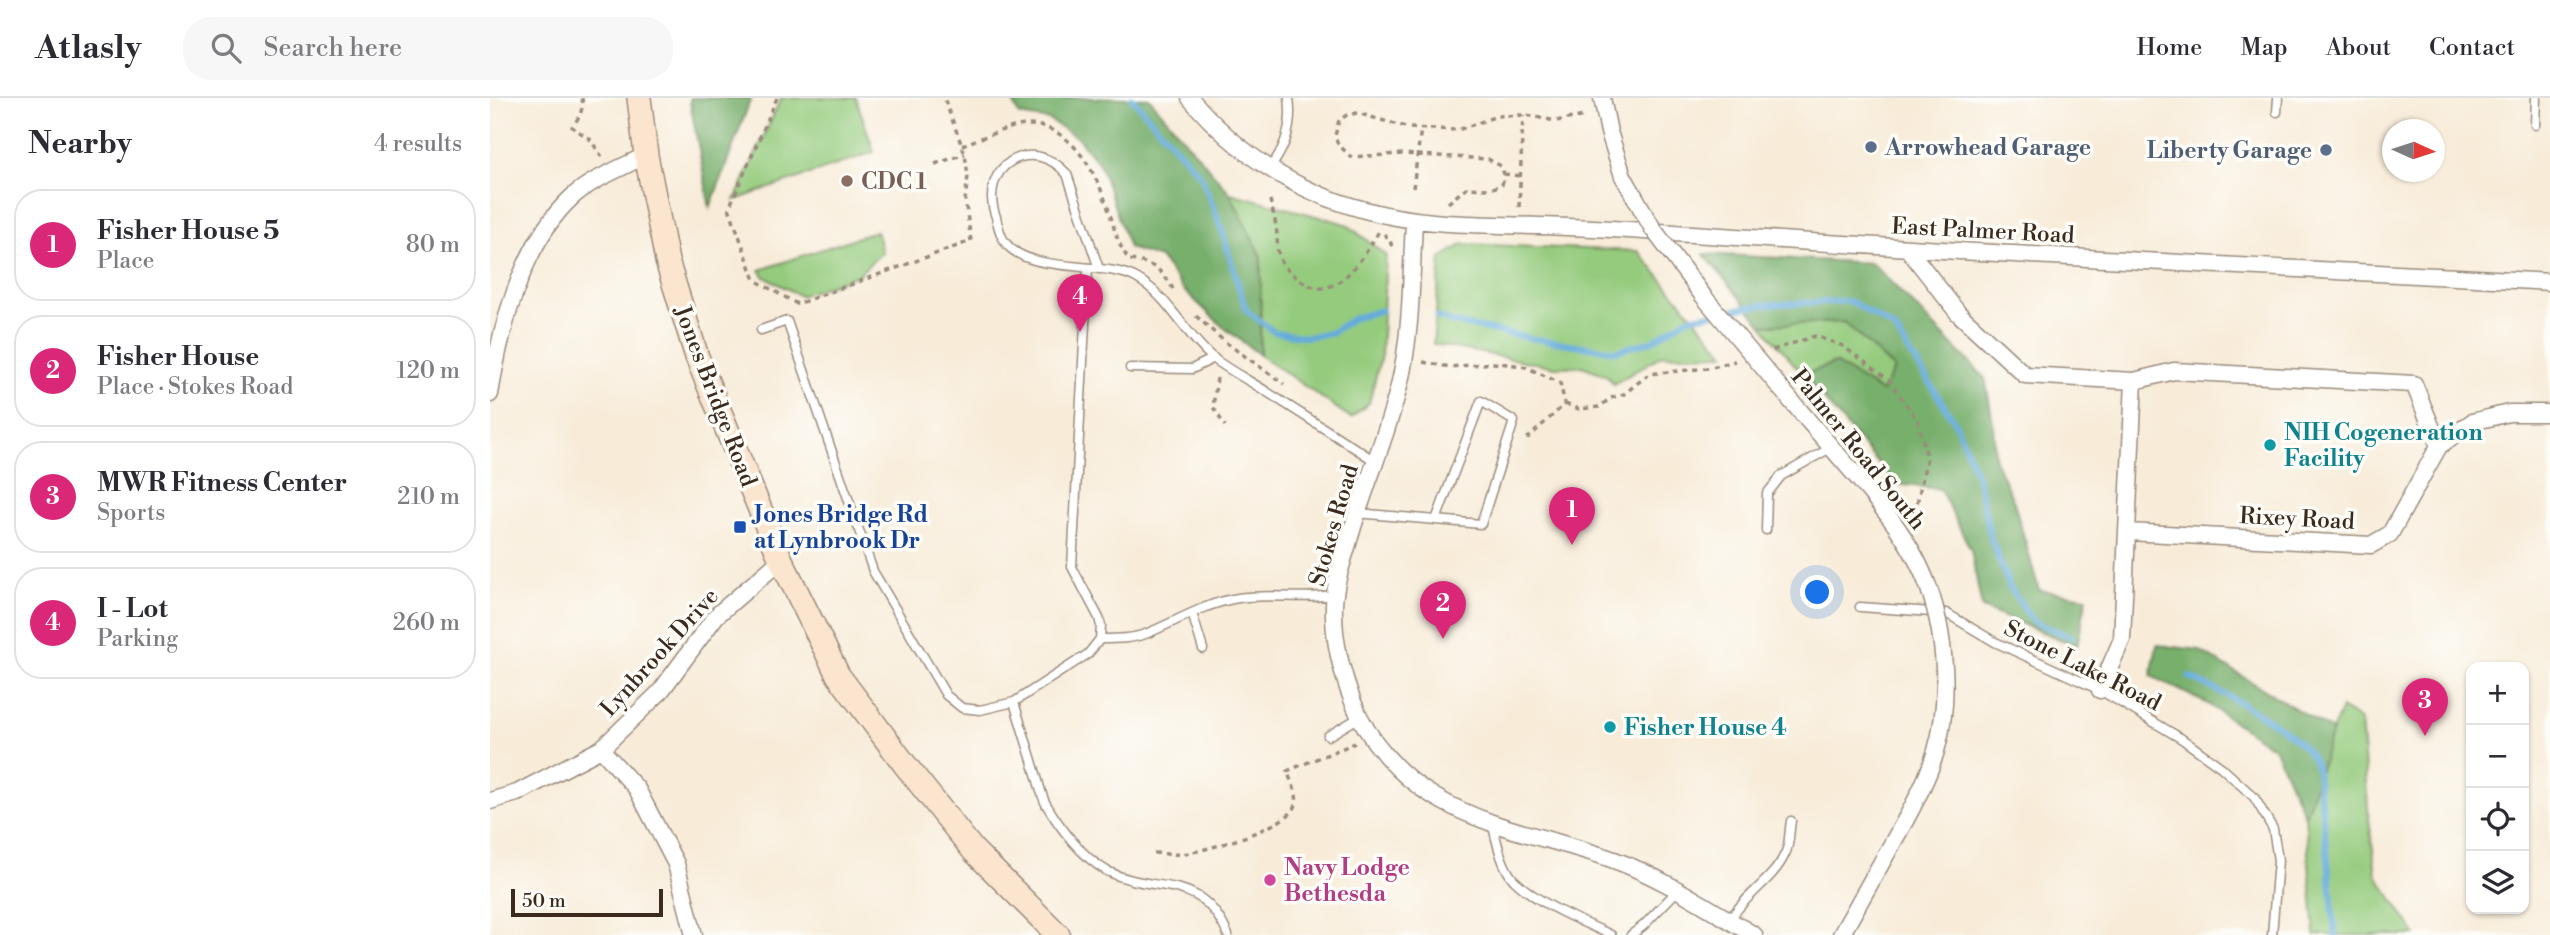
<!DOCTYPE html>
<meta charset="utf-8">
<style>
:root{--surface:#fff;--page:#f7f7f7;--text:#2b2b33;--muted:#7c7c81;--line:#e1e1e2;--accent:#db2777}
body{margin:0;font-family:"Libre Bodoni",serif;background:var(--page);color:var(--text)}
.controls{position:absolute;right:21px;bottom:21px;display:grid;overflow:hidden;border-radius:14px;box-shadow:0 2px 5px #0004}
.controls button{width:63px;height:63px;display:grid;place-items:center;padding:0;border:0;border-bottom:2px solid var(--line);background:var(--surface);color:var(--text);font:35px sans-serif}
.compass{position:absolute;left:1892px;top:21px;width:63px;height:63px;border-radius:50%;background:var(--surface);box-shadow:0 2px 5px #0004;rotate:93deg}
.scale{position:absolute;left:21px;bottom:18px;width:152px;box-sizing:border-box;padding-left:7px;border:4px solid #3b2a1e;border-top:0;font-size:19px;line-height:24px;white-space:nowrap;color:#3b2a1e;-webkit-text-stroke:5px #fdfcf7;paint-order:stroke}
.you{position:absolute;left:1328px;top:495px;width:24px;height:24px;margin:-18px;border:5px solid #fff;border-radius:50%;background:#1a73e8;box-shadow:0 0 0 10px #1a73e833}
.badge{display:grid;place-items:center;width:46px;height:46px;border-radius:50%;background:var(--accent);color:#fff;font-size:23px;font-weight:700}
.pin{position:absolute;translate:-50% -58px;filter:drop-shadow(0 2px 4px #0008)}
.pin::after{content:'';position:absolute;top:37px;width:24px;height:21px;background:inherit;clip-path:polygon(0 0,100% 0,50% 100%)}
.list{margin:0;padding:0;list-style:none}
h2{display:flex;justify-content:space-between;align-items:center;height:91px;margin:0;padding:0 28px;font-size:30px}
h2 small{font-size:23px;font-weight:400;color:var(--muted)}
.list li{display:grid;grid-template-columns:46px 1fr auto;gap:21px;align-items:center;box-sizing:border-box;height:112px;margin:0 14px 14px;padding:0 14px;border:2px solid var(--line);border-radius:28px}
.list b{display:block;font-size:26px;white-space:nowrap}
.list p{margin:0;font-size:23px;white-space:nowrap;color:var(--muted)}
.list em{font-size:23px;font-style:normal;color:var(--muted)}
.icon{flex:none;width:38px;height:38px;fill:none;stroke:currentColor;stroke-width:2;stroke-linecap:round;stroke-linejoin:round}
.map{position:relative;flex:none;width:2060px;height:837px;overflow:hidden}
header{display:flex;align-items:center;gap:42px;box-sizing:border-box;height:98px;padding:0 35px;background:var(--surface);border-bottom:2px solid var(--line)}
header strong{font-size:33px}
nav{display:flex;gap:38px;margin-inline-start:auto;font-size:24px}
.search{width:490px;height:63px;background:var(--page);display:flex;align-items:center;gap:18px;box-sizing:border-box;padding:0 24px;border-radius:28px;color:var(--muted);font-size:26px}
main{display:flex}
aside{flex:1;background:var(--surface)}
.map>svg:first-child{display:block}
.green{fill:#94cb7d;stroke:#687a4e;stroke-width:2}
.forest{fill:#77af6c;stroke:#596c45;stroke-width:2}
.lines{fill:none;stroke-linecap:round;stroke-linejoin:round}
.stream{stroke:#65acdb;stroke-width:6}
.service-casing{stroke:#9a8b7c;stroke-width:11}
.minor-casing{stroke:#9a8b7c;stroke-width:19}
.secondary-casing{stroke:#9a8b7c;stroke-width:26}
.path{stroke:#9a8b7c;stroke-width:3.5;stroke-dasharray:5 5;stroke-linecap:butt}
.service{stroke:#fff;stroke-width:8}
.minor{stroke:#fff;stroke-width:16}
.secondary{stroke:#fbe5cf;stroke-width:23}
.minor-bridge-casing{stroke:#9a8b7c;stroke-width:19;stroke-linecap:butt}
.minor-bridge{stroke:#fff;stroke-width:16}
.service-dot{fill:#5c6f8a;stroke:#fdfcf7;stroke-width:2.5}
.education-dot{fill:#8d6e63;stroke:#fdfcf7;stroke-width:2.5}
.culture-dot{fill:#0f9aa8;stroke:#fdfcf7;stroke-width:2.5}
.transit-dot{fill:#1a4fb4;stroke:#fdfcf7;stroke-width:2.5}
.hotel-dot{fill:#d1479c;stroke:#fdfcf7;stroke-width:2.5}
.labels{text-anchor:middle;stroke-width:7;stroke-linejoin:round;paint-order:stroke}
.service-label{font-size:23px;font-weight:bold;fill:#4e5e75;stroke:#fdfcf7;text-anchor:start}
.education-label{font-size:23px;font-weight:bold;fill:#785e54;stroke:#fdfcf7;text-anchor:start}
.street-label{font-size:23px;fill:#3b2a1e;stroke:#fdfcf7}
.culture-label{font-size:23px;font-weight:bold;fill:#0d838f;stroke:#fdfcf7;text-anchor:start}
.transit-label{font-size:23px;font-weight:bold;fill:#164399;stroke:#fdfcf7;text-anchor:start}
.hotel-label{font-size:23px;font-weight:bold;fill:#b23c85;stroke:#fdfcf7;text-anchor:start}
</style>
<header>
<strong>Atlasly</strong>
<div class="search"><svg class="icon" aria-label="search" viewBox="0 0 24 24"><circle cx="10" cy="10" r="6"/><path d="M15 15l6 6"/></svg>Search here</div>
<nav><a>Home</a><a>Map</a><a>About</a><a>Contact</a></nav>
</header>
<main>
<aside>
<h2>Nearby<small>4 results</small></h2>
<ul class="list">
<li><span class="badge">1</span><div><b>Fisher House 5</b><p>Place</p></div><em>80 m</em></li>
<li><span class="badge">2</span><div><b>Fisher House</b><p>Place · Stokes Road</p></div><em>120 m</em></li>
<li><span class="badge">3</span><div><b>MWR Fitness Center</b><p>Sports</p></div><em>210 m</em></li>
<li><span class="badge">4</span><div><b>I - Lot</b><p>Parking</p></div><em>260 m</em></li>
</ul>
</aside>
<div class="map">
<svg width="2060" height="837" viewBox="0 0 2060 837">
<rect width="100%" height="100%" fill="#fdfcf7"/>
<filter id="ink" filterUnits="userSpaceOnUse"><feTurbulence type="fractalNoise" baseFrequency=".0143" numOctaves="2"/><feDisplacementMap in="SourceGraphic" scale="14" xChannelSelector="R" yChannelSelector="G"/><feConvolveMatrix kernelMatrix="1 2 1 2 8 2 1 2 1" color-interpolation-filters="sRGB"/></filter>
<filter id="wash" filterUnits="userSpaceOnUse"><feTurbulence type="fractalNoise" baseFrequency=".00686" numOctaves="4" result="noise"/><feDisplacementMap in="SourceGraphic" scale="28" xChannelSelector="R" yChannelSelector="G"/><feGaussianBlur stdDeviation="1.57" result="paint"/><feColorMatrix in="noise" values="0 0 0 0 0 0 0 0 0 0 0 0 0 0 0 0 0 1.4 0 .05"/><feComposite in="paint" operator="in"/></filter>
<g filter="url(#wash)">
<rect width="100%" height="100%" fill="#f8ecd9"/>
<!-- green -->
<path class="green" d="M291 0H366L384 54 245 102Z
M740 95 856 126 896 157 891 258 879 305 861 320 770 257 771 159Z
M386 133 392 154 368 177 310 198 275 179 270 172Z
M973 146 1148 153 1235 256 1172 257 1124 286 1116 277 1092 268 1066 269 943 246 951 160Z
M1354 224 1404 271 1392 295 1345 265 1313 277 1272 227Z
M1852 610 1871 623 1879 721 1886 776 1926 837H1825L1815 719 1842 633Z"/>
<!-- forest -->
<path class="forest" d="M200 0H261L220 110 200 4Z
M521 0H659L740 95 771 159 770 257 732 228 693 191 670 160 639 150 610 67 588 40 559 22 529 17Z
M1214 156 1382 165 1495 280 1503 324 1505 362 1524 404 1549 492 1597 499 1587 548 1492 510 1481 452 1450 391 1406 386 1313 277 1345 265 1392 294 1404 271 1354 224 1272 227Z
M1667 547 1709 552 1842 633 1815 719 1785 651 1716 605 1661 578Z"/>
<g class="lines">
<!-- stream -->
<path class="stream" d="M642 0 711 78 730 126 756 212 784 234 817 239 840 235 864 220 892 212
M947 219 965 225 1045 241 1126 253 1162 243 1198 220 1270 207 1360 203 1404 230 1466 326 1488 381 1500 438 1519 488 1543 524 1582 539
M1699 579C1731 593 1806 632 1823 661 1828 669 1828 684 1829 693 1837 741 1841 789 1845 837"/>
</g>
</g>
<g filter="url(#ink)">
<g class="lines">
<defs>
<path id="service" d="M1787 14 1788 0
M2045 27 2046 0
M779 71C796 50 803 27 799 0
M609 171 577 76C541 35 487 69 506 119 508 127 510 138 515 144 538 177 614 162 646 180 679 198 695 237 723 260 740 273 760 283 777 294 813 317 849 340 885 363
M271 232 297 223 383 473 456 597 472 610 490 612 524 604 598 556 610 541 611 528 609 520 582 469 598 170
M640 270 702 271 724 260
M867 415 991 426 1024 323 991 303 946 422
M1276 432 1277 396 1291 378 1342 349
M1370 509 1456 515 1505 544 1610 592 1692 641 1731 669 1764 699 1783 731 1788 762 1782 837
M702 515 713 551
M610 541C626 541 643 541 658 535 687 523 716 505 748 500 779 495 812 502 845 497
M524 604C531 628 539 652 546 676 549 685 551 697 556 706 570 730 593 760 617 773 667 798 710 772 738 837
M838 638 870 619
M1002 725C1007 743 1011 768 1024 782 1050 807 1089 822 1121 837
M1239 823C1255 796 1283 783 1295 756 1300 747 1299 733 1301 723
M1141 837 1153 828 1187 793"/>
<path id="minor" d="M700 0C746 55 806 94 875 112 932 128 990 126 1049 128 1101 129 1152 133 1203 136 1489 156 1774 169 2060 184
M1112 0 1119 34 1133 78
M924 124C921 178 922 235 909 288 896 342 872 394 857 449 850 471 843 493 844 516 844 547 852 575 863 604 877 641 910 679 945 699 1000 732 1064 740 1124 762 1174 780 1219 811 1264 837
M1418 151 1468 215 1535 277 1644 283 1684 273 1924 286 1949 348 1900 436 1881 447 1638 434
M0 296C10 232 32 146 81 100 101 81 132 70 156 57
M1303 305 1380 394
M1949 348 1982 324 2019 315H2060
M1610 592 1632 541 1644 283
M111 651 147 691 186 766 204 837
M0 703 27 695 111 651 170 594 226 518 291 462
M1351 837 1416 721"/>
<path id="secondary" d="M149 0 156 57 177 163 207 259 291 462 348 577 416 668 483 752 568 837"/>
</defs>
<!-- service casing -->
<use href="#service" class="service-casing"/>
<!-- minor casing -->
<use href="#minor" class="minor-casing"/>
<!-- secondary casing -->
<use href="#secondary" class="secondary-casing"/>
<!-- path -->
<path class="path" d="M92 0C94 11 89 20 82 29L100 41 112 59
M287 0 239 110 265 182 307 206 481 143 475 102 478 78 475 56 454 0
M472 47C490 41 509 32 528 28 576 19 604 70 617 107 625 129 624 140 639 162 661 164 672 171 683 191
M445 66 475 56
M1014 76 1030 78
M923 90 931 30
M780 102C782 111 785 120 786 129 788 139 786 151 790 161 795 172 803 177 813 184 846 207 875 157 889 133
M958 105 976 90 1000 91 1012 87 1014 76 1011 68 998 61 912 56 861 59 848 46 845 38 849 22 857 17 867 15 919 30 968 32 1007 18 1036 17 1066 23 1095 18
M1029 109 1033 17
M894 136 900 142 903 153
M706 218 735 244 794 286
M1283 252 1325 238 1353 248 1399 282 1428 323 1437 359 1427 406
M933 264 960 269 1002 265 1019 266 1036 269 1070 285 1075 306 1038 340 1032 339
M727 280 723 309 735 328
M1075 306 1089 311 1109 309 1121 300 1134 296 1159 276 1218 270 1245 263
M664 755C673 755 682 757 691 756 713 754 797 729 805 709 810 698 801 684 797 673L865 645"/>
<!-- service -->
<use href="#service" class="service"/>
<!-- minor -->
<use href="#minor" class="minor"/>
<!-- secondary -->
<use href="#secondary" class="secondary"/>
<defs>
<path id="minor-bridge" d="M1133 78 1163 131 1214 199 1303 305
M1380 394C1399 418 1417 441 1430 469 1455 521 1462 598 1446 653 1439 677 1428 699 1416 721"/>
</defs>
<!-- minor-bridge casing -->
<use href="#minor-bridge" class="minor-bridge-casing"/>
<!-- minor-bridge -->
<use href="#minor-bridge" class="minor-bridge"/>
</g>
</g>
<!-- markers -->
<g class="service-dot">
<circle cx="1381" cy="49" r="7"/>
<circle cx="1836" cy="52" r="7"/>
</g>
<circle class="education-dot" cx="357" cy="83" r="7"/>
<g class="culture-dot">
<circle cx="1780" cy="347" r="7"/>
<circle cx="1120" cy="629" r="7"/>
</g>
<rect class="transit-dot" x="243" y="422" width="14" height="14" rx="3.5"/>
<circle class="hotel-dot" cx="780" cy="782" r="7"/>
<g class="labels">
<!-- service labels -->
<g class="service-label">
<text x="1395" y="57">Arrowhead Garage</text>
<text x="1822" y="60" text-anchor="end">Liberty Garage</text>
</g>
<!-- education labels -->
<g class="education-label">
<text x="371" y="91">CDC 1</text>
</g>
<!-- street labels -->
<g class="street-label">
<text transform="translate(1493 132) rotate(3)" y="8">East Palmer Road</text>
<text transform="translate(226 298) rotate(69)" y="8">Jones Bridge Road</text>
<text transform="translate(1369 351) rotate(51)" y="8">Palmer Road South</text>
<text transform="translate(1807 420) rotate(3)" y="8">Rixey Road</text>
<text transform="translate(843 427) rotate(-74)" y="8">Stokes Road</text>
<text transform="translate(169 554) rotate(-48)" y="8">Lynbrook Drive</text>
<text transform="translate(1593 567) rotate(27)" y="8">Stone Lake Road</text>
</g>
<!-- culture labels -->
<g class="culture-label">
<text x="1794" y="342">NIH Cogeneration<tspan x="1794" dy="26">Facility</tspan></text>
<text x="1134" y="637">Fisher House 4</text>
</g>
<!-- transit labels -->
<g class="transit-label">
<text x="264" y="424">Jones Bridge Rd<tspan x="264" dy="26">at Lynbrook Dr</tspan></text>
</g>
<!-- hotel labels -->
<g class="hotel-label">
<text x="794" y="777">Navy Lodge<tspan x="794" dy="26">Bethesda</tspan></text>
</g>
</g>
</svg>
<div class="controls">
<button>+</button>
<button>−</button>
<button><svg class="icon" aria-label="locate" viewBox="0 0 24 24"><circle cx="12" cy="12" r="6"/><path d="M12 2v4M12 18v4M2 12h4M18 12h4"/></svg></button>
<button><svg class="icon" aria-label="layers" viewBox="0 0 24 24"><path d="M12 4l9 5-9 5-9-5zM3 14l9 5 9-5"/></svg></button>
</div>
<svg class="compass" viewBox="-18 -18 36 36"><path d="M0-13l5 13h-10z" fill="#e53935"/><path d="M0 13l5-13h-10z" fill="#7c7c81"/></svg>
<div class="scale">50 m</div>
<div class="you"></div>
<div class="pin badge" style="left:1082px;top:447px">1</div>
<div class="pin badge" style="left:953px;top:541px">2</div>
<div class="pin badge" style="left:1935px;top:638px">3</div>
<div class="pin badge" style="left:590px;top:234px">4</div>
</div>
</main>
